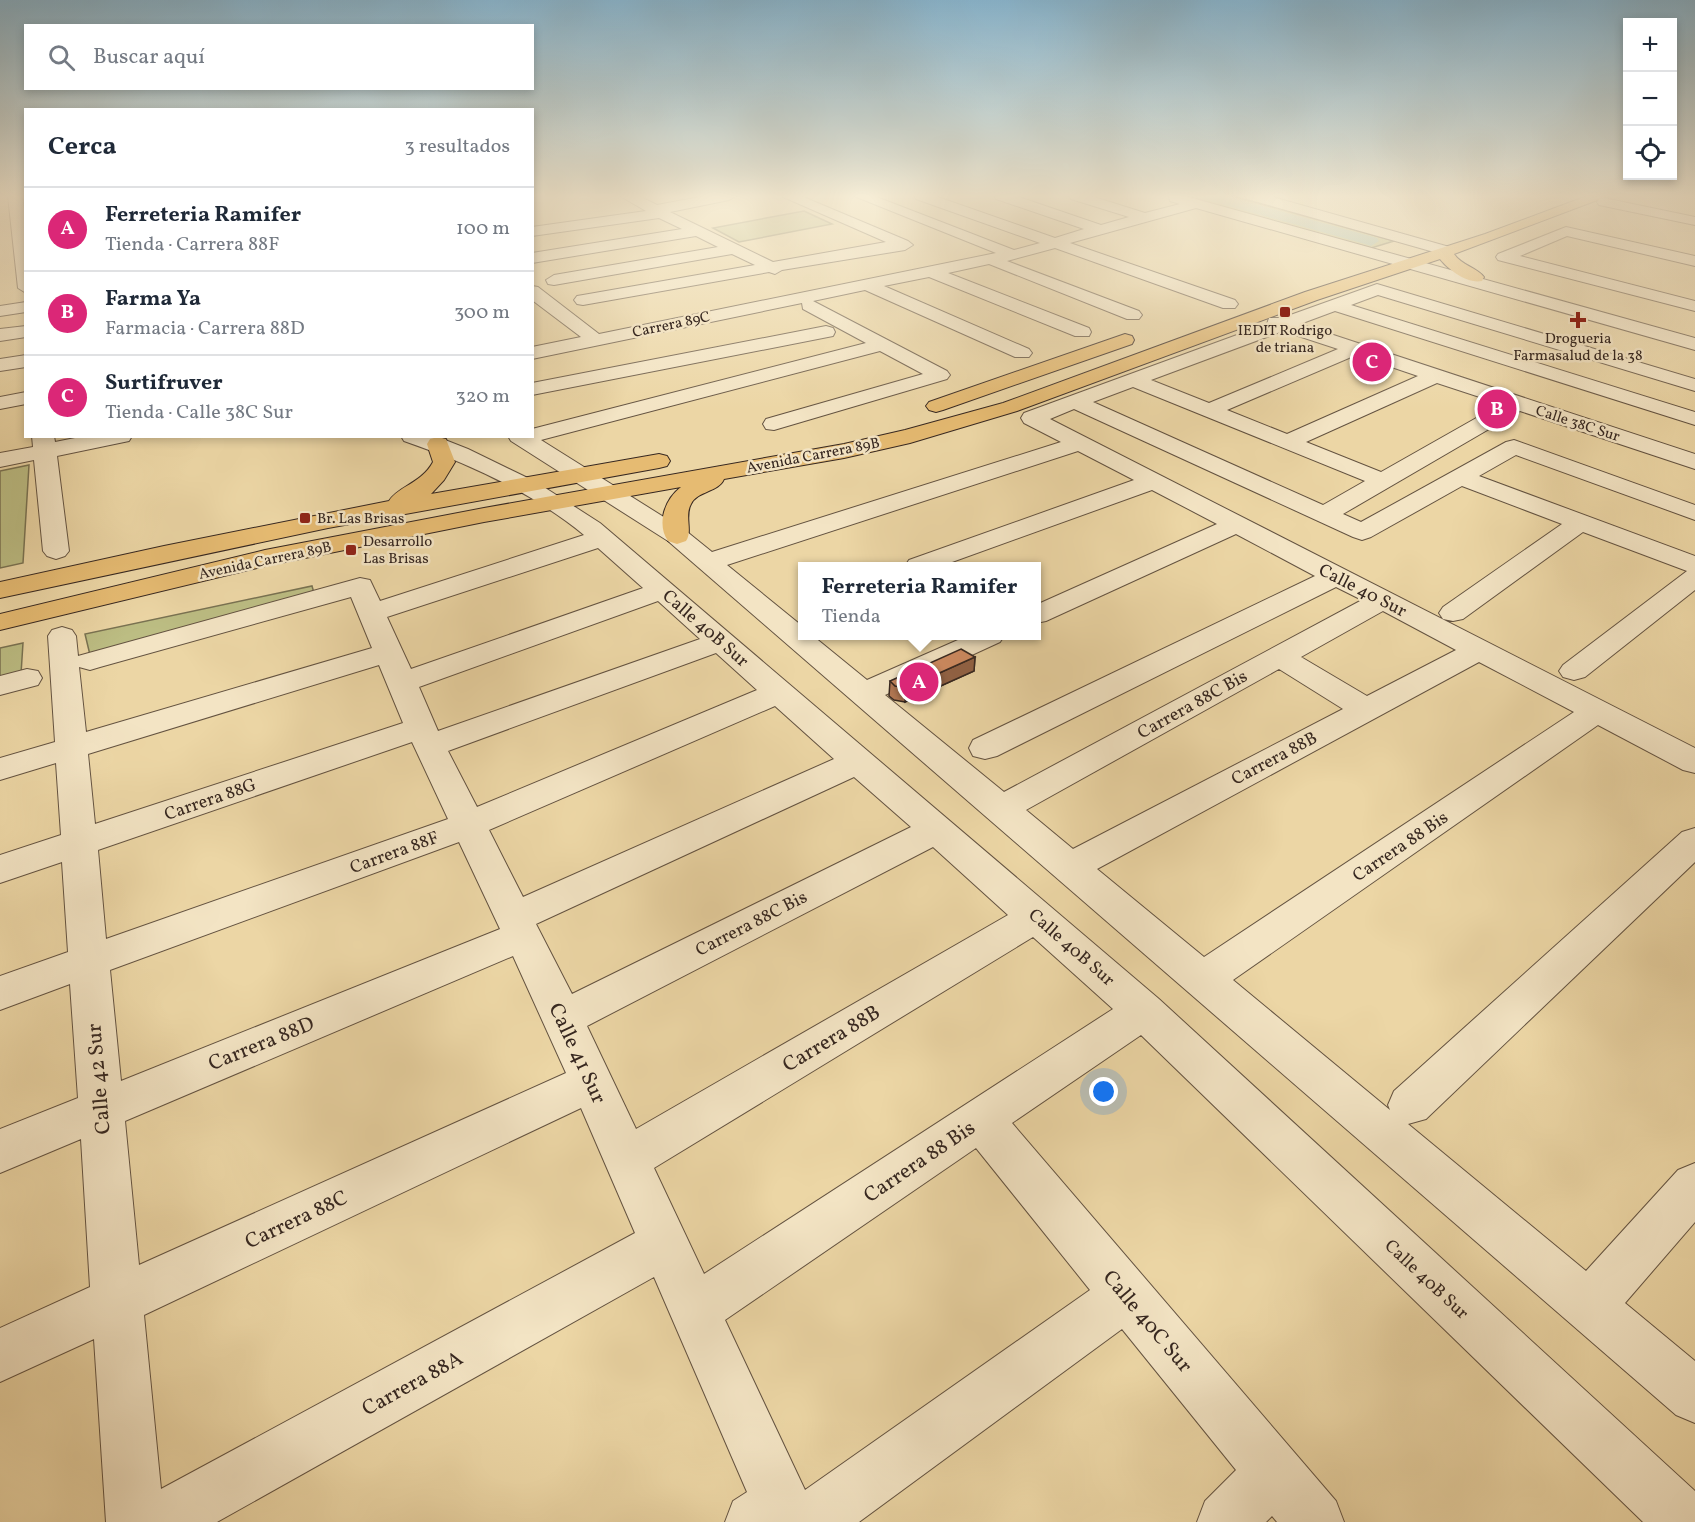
<!DOCTYPE html>
<html lang="es">
<meta charset="utf-8">
<style>
:root{--surface:#fff;--page:#f6f6f7;--text:#1f2937;--muted:#747a83;--line:#e0e1e3;--accent:#db2777}
body{margin:0;font-family:Vollkorn,serif;background:var(--page);color:var(--text)}
.controls{position:absolute;right:18px;top:18px;display:grid;overflow:hidden;border-radius:0px;box-shadow:0 3px 9px #0003}
.controls button{width:54px;height:54px;display:grid;place-items:center;padding:0;border:0;border-bottom:2px solid var(--line);background:var(--surface);color:var(--text);font:30px sans-serif}
.you{position:absolute;left:1104px;top:1092px;width:21px;height:21px;margin:-15px;border:4px solid #fff;border-radius:50%;background:#1a73e8;box-shadow:0 0 0 9px #1a73e833}
.badge{display:grid;place-items:center;width:39px;height:39px;border-radius:50%;background:var(--accent);color:#fff;font-size:20px;font-weight:700}
.pin{position:absolute;translate:-50% -50%;border:3px solid #fff;box-shadow:0 2px 6px #0006}
.popup{position:absolute;left:798px;top:562px;width:243px;height:78px;box-sizing:border-box;display:grid;place-content:center;border-radius:0px;background:var(--surface);filter:drop-shadow(0 2px 4px #0005);font-size:20px;white-space:nowrap;color:var(--muted)}
.popup b{font-size:22px;color:var(--text)}
.popup::after{content:'';position:absolute;left:50%;top:100%;margin-left:-12px;border:12px solid transparent;border-top-color:var(--surface)}
.list{margin:0;padding:0;list-style:none}
h2{display:flex;justify-content:space-between;align-items:center;height:78px;margin:0;padding:0 24px;font-size:26px}
h2 small{font-size:20px;font-weight:400;color:var(--muted)}
.list li{display:grid;grid-template-columns:39px 1fr auto;gap:18px;align-items:center;box-sizing:border-box;height:84px;padding:0 24px;border-top:2px solid var(--line)}
.list b{display:block;font-size:22px;white-space:nowrap}
.list p{margin:0;font-size:20px;white-space:nowrap;color:var(--muted)}
.list em{font-size:20px;font-style:normal;color:var(--muted)}
.icon{flex:none;width:33px;height:33px;fill:none;stroke:currentColor;stroke-width:2;stroke-linecap:round;stroke-linejoin:round}
.map{position:relative;flex:none;width:1695px;height:1522px;overflow:hidden}
.search{position:absolute;background:var(--surface);box-shadow:0 3px 9px #0003;left:24px;top:24px;width:510px;height:66px;display:flex;align-items:center;gap:15px;box-sizing:border-box;padding:0 21px;border-radius:0px;color:var(--muted);font-size:22px}
.panel{position:absolute;background:var(--surface);box-shadow:0 3px 9px #0003;left:24px;top:108px;width:510px;height:330px;border-radius:0px}
.map>svg:first-child{display:block}
.green{fill:#bcbd83;stroke:#797252;stroke-width:1.5}
.lines{fill:none;stroke-linecap:round;stroke-linejoin:round}
.canal{fill:#99b9ab;fill-rule:evenodd}
.minor-casing{stroke:#645341;stroke-width:2}
.major-casing{stroke:#362720;stroke-width:2}
.minor{fill:#f3e4c4;fill-rule:evenodd}
.major{fill:#e6bb72;fill-rule:evenodd}
.wall{fill:#b37854;stroke:#362720;stroke-width:1.5}
.shaded-wall{fill:#926245;stroke:#362720;stroke-width:1.5}
.building{fill:#d08c62;stroke:#362720;stroke-width:1.5}
.poi-dot{fill:#8f2418;stroke:#f3e4c4;stroke-width:2}
.labels{text-anchor:middle;stroke-width:5;stroke-linejoin:round;paint-order:stroke}
.far-street-label{font-size:15px;fill:#362720;stroke:#f3e4c4}
.far-poi-label{font-size:15px;fill:#362720;stroke:#f3e4c4}
.street-label{font-size:18px;fill:#362720;stroke:#f3e4c4}
.near-street-label{font-size:21px;fill:#362720;stroke:#f3e4c4}
</style>
<div class="map">
<svg width="1695" height="1522" viewBox="0 0 1695 1522">
<rect width="100%" height="100%" fill="#ecd6a5"/>
<filter id="stains"><feTurbulence type="fractalNoise" baseFrequency=".00333" numOctaves="4"/><feColorMatrix values="0 0 0 0 .2 0 0 0 0 .09 0 0 0 0 .02 0 0 0 .5 -.17"/></filter>
<radialGradient id="worn" r=".72"><stop offset=".6" stop-color="#630" stop-opacity="0"/><stop offset="1" stop-color="#630" stop-opacity=".3"/></radialGradient>
<!-- green -->
<path class="green" d="M1182 196H1232L1394 241 1368 249Z
M804 211 832 224 739 242 713 228Z
M29 465 23 563 0 568V471Z
M312 586 314 593 90 655 85 634Z
M23 643 21 674 0 679V648Z"/>
<g class="lines">
<!-- canal -->
<path class="canal" d="M1201 196H1226L1377 238 1379 241 1371 246 1365 244 1203 199Z"/>
<defs>
<path id="minor" d="M8 196H22L26 222V293L18 288Z
M620 196H639L657 205 705 196H736L729 200 670 212 773 262 886 242 781 196H801L908 241 913 245 905 250 782 270 775 274 769 272 583 305 577 304 574 300 577 296 583 295 755 265 732 254 554 285 548 284 546 280 554 275 718 247 696 236 532 263V253L682 229 659 218 532 236V227L646 211Z
M854 196H874L1014 250 1040 243 916 199 914 196H935L1055 238 1084 229 996 199 994 196H1016L1101 225 1129 217 1071 199 1069 196H1091L1145 213 1180 204 1170 201 1169 196H1185L1695 338V350L1196 208 1070 243 1235 300 1238 304 1235 308H1223L1055 248 1007 261 1139 311 1142 315 1139 319H1127L989 264 948 273 1089 328 1091 332 1089 336H1075L929 277 884 286 1029 349 1032 353 1029 357H1015L865 290 813 301 947 371 950 375 947 379 774 430 766 429 763 424 766 419 923 374 880 351 541 440 686 531 712 552 1061 442 1024 423 1021 418 1024 413 1267 324 1269 318H1282L1377 284 1695 379V391L1378 295 1351 305 1695 412V425L1335 311 1300 324 1695 454V469L1520 411 1343 514 1361 522 1506 442 1514 440 1695 505V520L1516 455 1479 476 1695 556V590L1585 677 1574 680 1563 677 1559 671 1563 665 1687 571 1583 532 1463 619 1453 621 1443 619 1439 613 1443 607 1562 524 1462 486 1371 537 1362 540 1353 537 1074 409 1050 419 1695 748V773L1683 770 1598 725 1233 980 1390 1110 1388 1105 1394 1091 1682 832 1695 828V862L1426 1119 1408 1124 1586 1271 1678 1170 1695 1163V1222L1625 1303 1695 1361V1423L1676 1415 668 541 511 441 508 436H532V429L866 343 803 309 802 303 532 359V347L581 337 532 300V286L538 287 599 334 996 253ZM1283 331 1338 349 1209 403 1151 380ZM1356 355 1418 376 1287 434 1227 410ZM1437 383 1501 404 1381 472 1306 442ZM1133 387 1365 481 1323 505 1093 402ZM1078 451 1134 480 909 560 905 566H941L1152 490 1217 524 1036 605V623L1046 621 1236 534 1315 576 973 740 969 748 973 756 985 759 997 756 1336 587 1362 600 1004 792 885 695 1000 642 1004 636H967L867 680 813 636H802V626L727 565ZM1383 611 1456 650 1367 696 1301 657ZM1479 662 1574 712 1204 957 1097 869ZM1279 669 1343 709 1073 849 1026 810Z
M1245 196H1269L1453 248 1455 251 1447 256 1441 254 1247 199Z
M1604 198 1695 217V225L1599 205 1597 202 1599 199Z
M1566 227 1695 256V266L1567 236 1520 256 1695 301V311L1498 260 1496 257 1498 254Z
M26 302V312L0 316V306Z
M26 326V337L0 341V329Z
M826 326 833 328 835 332 833 336 532 395V383Z
M26 355V367L0 371V359Z
M26 392V404L0 409V397Z
M32 436H54L55 442 85 436H132L129 441 57 456 69 551 65 556 56 559 47 556 43 551 34 460 0 467V453L33 447Z
M401 436H435L468 449 536 482 600 523 1159 999 1695 1491V1522H1643L1141 1035 1012 1123 1336 1501 1344 1522H1277L1272 1516 1266 1522H1197L1205 1501 1236 1470 1122 1329 859 1522H725L733 1501 747 1492 654 1277 217 1522H106L94 1339 0 1382V1328L90 1287 81 1139 0 1173V1129L78 1098 70 984 0 1010V976L68 952 62 862 0 883V855L61 835 56 763 0 780V758L55 742 48 636 52 630 62 627 72 630 76 636 78 656 360 578 370 580 380 601 584 535C532 492 468 463 404 441ZM598 548 643 588 411 669 387 617ZM351 597 372 648 86 732 79 667 90 670 100 667ZM658 601 700 639 438 731 419 687ZM716 653 757 690 477 807 448 751ZM379 665 403 723 95 824 88 754ZM775 706 834 759 523 897 489 830ZM412 742 448 819 106 939 98 850ZM854 777 911 827 572 994 536 924ZM459 842 500 929 121 1081 110 970ZM933 847 1008 915 636 1129 587 1026ZM1033 937 1113 1009 704 1274 654 1168ZM513 956 566 1073 139 1265 125 1121ZM581 1108 635 1233 161 1489 144 1315ZM976 1148 1090 1290 805 1490 725 1320Z
M27 669 38 671 42 678 38 685 0 695V676Z"/>
<path id="major" d="M1587 196H1608L1454 254C1461 265 1476 267 1484 277L1482 281C1467 284 1449 270 1440 259L1317 300 1017 411 910 443 844 458 724 479C719 492 697 491 691 504 684 516 693 531 686 541L677 544 668 541C656 524 665 499 681 487L484 522 265 566 0 630V614L265 550 484 508 844 444 905 430 1003 403 1305 292 1485 234Z
M1125 334 1132 336 1134 340 1132 344 943 410 936 412 929 410 926 406 929 402Z
M438 437 446 439 455 462 444 480 431 494 659 454 667 456 670 461 667 466 659 468 328 528 0 598V582L164 546 389 501C398 486 421 484 433 462L427 444 430 439Z"/>
</defs>
<!-- minor casing -->
<use href="#minor" class="minor-casing"/>
<!-- major casing -->
<use href="#major" class="major-casing"/>
<!-- minor -->
<use href="#minor" class="minor"/>
<!-- major -->
<use href="#major" class="major"/>
</g>
<!-- wall -->
<path class="wall" d="M975 657 974 671 905 702 894 700 889 696 890 681Z"/>
<!-- shaded-wall -->
<path class="shaded-wall" d="M975 657 974 671 905 702 906 688Z"/>
<!-- building -->
<path class="building" d="M961 649 975 657 906 688 895 686 890 681Z"/>
<!-- sky -->
<linearGradient id="sky" x2="0" y2="1"><stop stop-color="#88b6d0"/><stop offset="0.48" stop-color="#f6edd6"/><stop offset="1" stop-color="#f6edd6" stop-opacity="0"/></linearGradient>
<rect width="1695" height="409" fill="url(#sky)"/>
<!-- markers -->
<g class="poi-dot">
<rect x="1279" y="306" width="12" height="12" rx="3"/>
<path d="M1575 311h6v6h6v6h-6v6h-6v-6h-6v-6h6z"/>
<rect x="299" y="512" width="12" height="12" rx="3"/>
<rect x="345" y="544" width="12" height="12" rx="3"/>
</g>
<g class="labels">
<!-- far-street labels -->
<g class="far-street-label">
<text transform="translate(671 324) rotate(-12)" y="5">Carrera 89C</text>
<text transform="translate(1578 423) rotate(18)" y="5">Calle 38C Sur</text>
<text transform="translate(813 455) rotate(-11)" y="5">Avenida Carrera 89B</text>
<text transform="translate(265 560) rotate(-12)" y="5">Avenida Carrera 89B</text>
</g>
<!-- far-poi labels -->
<g class="far-poi-label">
<text x="1285" y="335">IEDIT Rodrigo<tspan x="1285" dy="17">de triana</tspan></text>
<text x="1578" y="343">Drogueria<tspan x="1578" dy="17">Farmasalud de la 38</tspan></text>
<text x="317" y="523" text-anchor="start">Br. Las Brisas</text>
<text x="363" y="546" text-anchor="start">Desarrollo<tspan x="363" dy="17">Las Brisas</tspan></text>
</g>
<!-- street labels -->
<g class="street-label">
<text transform="translate(1363 590) rotate(27)" y="6">Calle 40 Sur</text>
<text transform="translate(706 628) rotate(41)" y="6">Calle 40B Sur</text>
<text transform="translate(1192 704) rotate(-29)" y="6">Carrera 88C Bis</text>
<text transform="translate(1274 758) rotate(-28)" y="6">Carrera 88B</text>
<text transform="translate(210 799) rotate(-19)" y="6">Carrera 88G</text>
<text transform="translate(1400 846) rotate(-34)" y="6">Carrera 88 Bis</text>
<text transform="translate(394 852) rotate(-20)" y="6">Carrera 88F</text>
<text transform="translate(751 923) rotate(-27)" y="6">Carrera 88C Bis</text>
<text transform="translate(1072 947) rotate(41)" y="6">Calle 40B Sur</text>
<text transform="translate(1427 1279) rotate(43)" y="6">Calle 40B Sur</text>
</g>
<!-- near-street labels -->
<g class="near-street-label">
<text transform="translate(831 1038) rotate(-31)" y="7">Carrera 88B</text>
<text transform="translate(261 1043) rotate(-22)" y="7">Carrera 88D</text>
<text transform="translate(578 1053) rotate(65)" y="7">Calle 41 Sur</text>
<text transform="translate(98 1079) rotate(-95)" y="7">Calle 42 Sur</text>
<text transform="translate(919 1161) rotate(-34)" y="7">Carrera 88 Bis</text>
<text transform="translate(296 1219) rotate(-25)" y="7">Carrera 88C</text>
<text transform="translate(1148 1321) rotate(50)" y="7">Calle 40C Sur</text>
<text transform="translate(412 1383) rotate(-29)" y="7">Carrera 88A</text>
</g>
</g>
<rect width="100%" height="100%" filter="url(#stains)"/>
<rect width="100%" height="100%" fill="url(#worn)"/>
</svg>
<div class="controls">
<button>+</button>
<button>−</button>
<button><svg class="icon" aria-label="locate" viewBox="0 0 24 24"><circle cx="12" cy="12" r="6"/><path d="M12 2v4M12 18v4M2 12h4M18 12h4"/></svg></button>
</div>
<div class="you"></div>
<div class="pin badge" style="left:919px;top:682px">A</div>
<div class="popup"><b>Ferreteria Ramifer</b>Tienda</div>
<div class="pin badge" style="left:1497px;top:409px">B</div>
<div class="pin badge" style="left:1372px;top:362px">C</div>
<div class="search"><svg class="icon" aria-label="search" viewBox="0 0 24 24"><circle cx="10" cy="10" r="6"/><path d="M15 15l6 6"/></svg>Buscar aquí</div>
<section class="panel">
<h2>Cerca<small>3 resultados</small></h2>
<ul class="list">
<li><span class="badge">A</span><div><b>Ferreteria Ramifer</b><p>Tienda · Carrera 88F</p></div><em>100 m</em></li>
<li><span class="badge">B</span><div><b>Farma Ya</b><p>Farmacia · Carrera 88D</p></div><em>300 m</em></li>
<li><span class="badge">C</span><div><b>Surtifruver</b><p>Tienda · Calle 38C Sur</p></div><em>320 m</em></li>
</ul>
</section>
</div>
